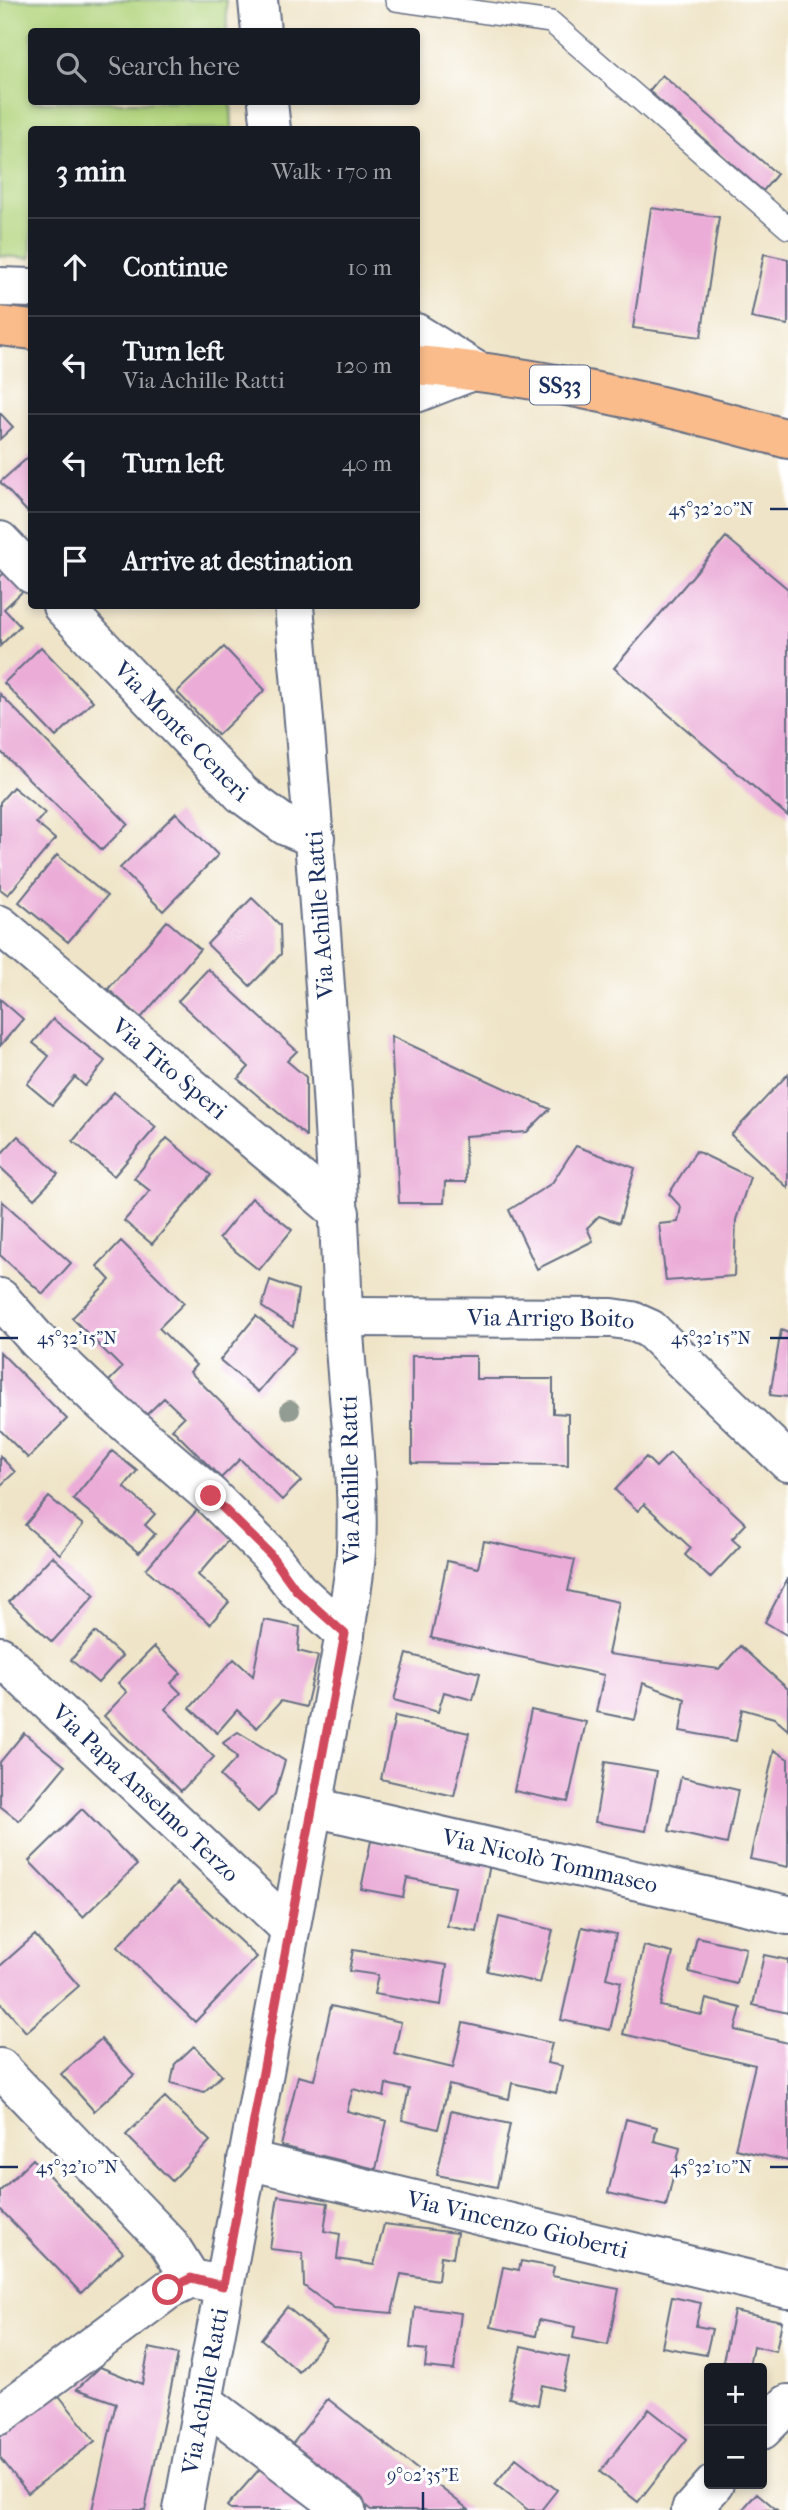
<!DOCTYPE html>
<meta charset="utf-8">
<style>
:root{--surface:#171b24;--page:#20242c;--text:#f1f3f6;--muted:#9ea1a6;--line:#363941}
body{margin:0;font-family:"IM FELL French Canon",serif;background:var(--page);color:var(--text)}
.controls{position:absolute;right:21px;bottom:21px;display:grid;overflow:hidden;border-radius:7px;box-shadow:0 4px 10px #0003}
.controls button{width:63px;height:63px;display:grid;place-items:center;padding:0;border:0;border-bottom:2px solid var(--line);background:var(--surface);color:var(--text);font:35px sans-serif}
.stop{position:absolute;width:21px;height:21px;margin:-16px;border:5px solid #d1495b;border-radius:50%;background:#fff}
.stop.end{background:#d1495b;border-color:#fff;box-shadow:0 2px 7px #0008}
.list{margin:0;padding:0;list-style:none}
h2{display:flex;justify-content:space-between;align-items:center;height:91px;margin:0;padding:0 28px;font-size:30px}
h2 small{font-size:23px;font-weight:400;color:var(--muted)}
.list li{display:grid;grid-template-columns:46px 1fr auto;gap:21px;align-items:center;box-sizing:border-box;height:98px;padding:0 28px;border-top:2px solid var(--line)}
.list b{display:block;font-size:26px;white-space:nowrap}
.list p{margin:0;font-size:23px;white-space:nowrap;color:var(--muted)}
.list em{font-size:23px;font-style:normal;color:var(--muted)}
.icon{flex:none;width:38px;height:38px;fill:none;stroke:currentColor;stroke-width:2;stroke-linecap:round;stroke-linejoin:round}
.map{position:relative;flex:none;width:788px;height:2510px;overflow:hidden}
.search{position:absolute;background:var(--surface);box-shadow:0 4px 10px #0003;left:28px;top:28px;width:392px;height:77px;display:flex;align-items:center;gap:18px;box-sizing:border-box;padding:0 24px;border-radius:7px;color:var(--muted);font-size:26px}
.panel{position:absolute;background:var(--surface);box-shadow:0 4px 10px #0003;left:28px;top:126px;width:392px;height:483px;border-radius:7px}
.map>svg:first-child{display:block}
.green{fill:#b1d47c;stroke:#66826d;stroke-width:2}
.building{fill:#ebadd8}
.lines{fill:none;stroke-linecap:round;stroke-linejoin:round}
.service-casing{stroke:#656e83;stroke-width:24}
.minor-casing{stroke:#656e83;stroke-width:42}
.tertiary-casing{stroke:#656e83;stroke-width:42}
.primary-casing{stroke:#656e83;stroke-width:42}
.service{stroke:#fff;stroke-width:21}
.minor{stroke:#fff;stroke-width:38}
.tertiary{stroke:#fff;stroke-width:38}
.primary{stroke:#fabc8b;stroke-width:38}
.tree{fill:#939c92}
.route{stroke:#d1495b;stroke-width:9}
.ticks{fill:none;stroke:#1b2f5e;stroke-width:2.5}
.labels{text-anchor:middle;stroke-width:6;stroke-linejoin:round;paint-order:stroke}
.shield{fill:#fff;stroke:#5f6d8e;stroke-width:2}
.shield-label{font-size:23px;font-weight:bold;fill:#1b2f5e}
.street-label{font-size:24px;fill:#1b2f5e;stroke:#fff}
.ticks-label{font-size:18px;text-anchor:middle;fill:#1b2f5e;stroke:#fff;stroke-width:6;stroke-linejoin:round;paint-order:stroke}
</style>
<div class="map">
<svg width="788" height="2510" viewBox="0 0 788 2510">
<rect width="100%" height="100%" fill="#fff"/>
<filter id="ink" filterUnits="userSpaceOnUse"><feTurbulence type="fractalNoise" baseFrequency=".0143" numOctaves="2"/><feDisplacementMap in="SourceGraphic" scale="14" xChannelSelector="R" yChannelSelector="G"/><feConvolveMatrix kernelMatrix="1 2 1 2 8 2 1 2 1" color-interpolation-filters="sRGB"/></filter>
<filter id="wash" filterUnits="userSpaceOnUse"><feTurbulence type="fractalNoise" baseFrequency=".00686" numOctaves="4" result="noise"/><feDisplacementMap in="SourceGraphic" scale="28" xChannelSelector="R" yChannelSelector="G"/><feGaussianBlur stdDeviation="1.57" result="paint"/><feColorMatrix in="noise" values="0 0 0 0 0 0 0 0 0 0 0 0 0 0 0 0 0 1.4 0 .05"/><feComposite in="paint" operator="in"/></filter>
<g filter="url(#wash)">
<rect width="100%" height="100%" fill="#efe4c7"/>
<!-- green -->
<path class="green" d="M0 0H226L227 31 32 32V102H231L232 129 32 130 31 258 0 256Z"/>
<g id="blocks">
<!-- building -->
<path class="building" d="M662 75 777 174 763 191 649 91Z
M651 208 719 217 701 337 633 328Z
M764 254 788 259V325L751 318Z
M0 413 13 427 0 439Z
M32 454V517L0 482Z
M726 537 788 589V816L614 668Z
M6 571 25 589 4 609 20 626 0 646V577Z
M41 647 93 701 56 737 4 683Z
M224 647 265 690 218 735 177 692Z
M0 694 128 824 102 850 0 751Z
M13 787 45 813 36 823 55 839 8 895 0 889V802Z
M176 813 218 855 163 911 120 868Z
M57 855 107 896 68 942 19 902Z
M252 898 280 925 281 954 250 986 207 944Z
M167 921 200 949 141 1018 108 989Z
M208 969 297 1051 287 1061 306 1077V1136L238 1079 249 1067 178 1001Z
M0 999 23 1019 0 1046Z
M53 1019 105 1061 85 1086 75 1077 52 1105 27 1084 49 1056 33 1043Z
M391 1036 550 1109 527 1132 465 1136 466 1182H445L444 1203H399Z
M788 1074V1188L731 1135Z
M114 1092 156 1127 114 1176 73 1141Z
M18 1136 58 1174 34 1199 0 1167V1155Z
M167 1138 211 1175 152 1244 124 1221 150 1191 134 1178Z
M576 1146 635 1168 619 1223 599 1216 587 1228 593 1241 537 1269 509 1210 552 1183Z
M696 1151 750 1177 736 1220 734 1276 666 1281 659 1224 678 1222 681 1207 669 1194Z
M252 1198 292 1230 259 1270 219 1238Z
M2 1201 71 1263 43 1294 0 1255Z
M121 1241 184 1303 159 1328 196 1365 190 1372 301 1481 282 1500 240 1459 221 1478 172 1429 184 1417 164 1398 142 1419 106 1384 122 1368 72 1318 110 1280 97 1266Z
M270 1280 298 1290 293 1327 262 1307Z
M256 1316 295 1348 258 1392 220 1360Z
M781 1330 788 1333V1397L770 1395Z
M0 1352 67 1419 28 1458 0 1430Z
M412 1356H476V1379H553V1413L568 1414V1465L412 1463Z
M112 1451 137 1471 124 1487 155 1514 145 1525 155 1534 139 1553 73 1499Z
M670 1453 746 1524 732 1539 740 1546 710 1578 685 1555 691 1548 644 1504 638 1511 615 1490 646 1457 656 1467Z
M0 1456 15 1472 0 1486Z
M49 1497 83 1525 60 1554 25 1525Z
M198 1509 231 1537 198 1575 229 1602 210 1624 146 1569Z
M484 1541 575 1560 568 1591 619 1602 608 1654 719 1669 740 1646 788 1689V1730L774 1718 742 1709 736 1741 680 1731 685 1699 643 1683 635 1720 596 1712 604 1675 431 1638 447 1561 478 1568Z
M52 1556 95 1595 52 1642 9 1602Z
M788 1578V1636L765 1622Z
M264 1620 300 1627 298 1651 318 1656 306 1707 281 1701 257 1728 237 1710 217 1733 190 1708 234 1659 253 1676Z
M95 1632 122 1656 98 1683 71 1660Z
M154 1647 181 1673 171 1683 181 1693 165 1709 214 1757 181 1791 104 1716 127 1692 118 1683Z
M407 1654 480 1673 473 1700 444 1692 438 1712 394 1700Z
M531 1710 586 1722 568 1802 514 1791Z
M395 1716 469 1733 454 1796 381 1779Z
M238 1732 285 1761 275 1794 258 1812 220 1776 237 1758 223 1743Z
M24 1733 65 1766 19 1821 0 1806V1762Z
M774 1750 788 1759V1867L750 1859Z
M605 1762 657 1771 646 1831 595 1822Z
M681 1777 738 1790 727 1844 669 1831Z
M82 1809 137 1865 83 1917 29 1861Z
M371 1841 490 1864 477 1932 447 1926 455 1887 407 1878 403 1897 361 1889Z
M178 1883 257 1957 195 2022 117 1947Z
M499 1917 553 1930 540 1983 487 1971Z
M582 1927 616 1934 606 1978 621 1982 610 2030 561 2020Z
M35 1935 79 1986 26 2032 0 2002V1966Z
M697 1937 746 1948 737 1984 689 1972Z
M644 1946 673 1953 660 2006 702 2015 706 1999 741 2008 735 2030 788 2043V2161L735 2149 755 2065 623 2034Z
M353 1950 447 1965 441 2005 374 1994 378 1975 349 1971Z
M764 1955 788 1960V2013L753 2005Z
M331 2006 401 2022 394 2054 453 2068 463 2023 552 2043 547 2063 562 2066 556 2093 512 2083 509 2099 449 2085 438 2129 402 2120 409 2089 386 2084 384 2097 353 2089 347 2111 387 2121 376 2169 281 2146 298 2076 314 2080Z
M101 2039 134 2075 94 2111 61 2074Z
M194 2046 222 2075 204 2092 171 2083 175 2064Z
M165 2097 210 2141 172 2181 126 2135Z
M451 2111 510 2124 497 2187 437 2175Z
M626 2119 657 2127 654 2141 680 2148 666 2206 608 2193Z
M33 2159 123 2252 81 2293 0 2209V2191Z
M278 2196 328 2203 324 2231 340 2234 337 2259 374 2265 384 2224 457 2233 453 2258 441 2256 438 2280 401 2274 392 2313 334 2308 304 2286 303 2253 270 2249Z
M521 2261 554 2267 552 2276 619 2289 608 2345 573 2338 575 2327 539 2320 536 2336 491 2327 503 2267 519 2270Z
M672 2297 701 2303 696 2326 712 2329 706 2355 662 2347Z
M287 2307 326 2339 299 2372 261 2339Z
M415 2307 461 2313 454 2370 425 2367 427 2350 410 2348Z
M734 2311 782 2321 776 2351 753 2346 749 2366 723 2361Z
M521 2346 569 2357 562 2390 542 2385 538 2405 509 2398Z
M149 2348 178 2354 145 2510H92L116 2403 77 2389 100 2367 142 2384Z
M56 2392 95 2441 28 2493 0 2457V2437Z
M328 2399 469 2510H371L290 2447Z
M649 2409 687 2439 638 2502 600 2472Z
M516 2458 557 2490 541 2510H528L495 2484Z
M264 2464 318 2510H231L227 2506Z
M757 2493 777 2510H742Z"/>
</g>
</g>
<g filter="url(#ink)">
<use href="#blocks" fill-opacity="0" stroke="#656e83" stroke-width="2"/>
<g class="lines">
<defs>
<path id="service" d="M396 0 551 22 788 228"/>
<g id="minor">
<path d="M0 541 32 574"/>
<path id="s1" d="M62 606 242 794 286 826 315 838"/>
<path id="s2" d="M0 925 340 1213"/>
<path d="M0 1298 38 1341 104 1404 211 1496 269 1554 297 1590 345 1634"/>
<path id="s3" d="M343 1317 612 1318 632 1321 650 1329 788 1462"/>
<path id="s4" d="M0 1656 290 1929"/>
<path id="s5" d="M313 1807 788 1915"/>
<path d="M0 2068 169 2244 191 2279"/>
<path id="s6" d="M247 2160 788 2289"/>
<path d="M203 2401 346 2510"/>
<path d="M0 2415 168 2290 191 2279 216 2284"/>
<path d="M762 2430 788 2404"/>
<path d="M691 2510 714 2484"/>
</g>
<g id="tertiary">
<path d="M258 0 261 32"/>
<path d="M268 102 271 130"/>
<path d="M0 287 32 288"/>
<path d="M416 333 475 370"/>
<path d="M416 393 475 370"/>
<path id="s7" d="M183 2510 345 1634C348 1606 355 1578 356 1550 360 1471 346 1391 343 1313 334 1076 315 841 294 606"/>
</g>
<path id="primary" d="M0 326 32 330
M416 365C543 376 666 405 788 439"/>
</defs>
<!-- service casing -->
<use href="#service" class="service-casing"/>
<!-- minor casing -->
<use href="#minor" class="minor-casing"/>
<!-- tertiary casing -->
<use href="#tertiary" class="tertiary-casing"/>
<!-- primary casing -->
<use href="#primary" class="primary-casing"/>
<!-- service -->
<use href="#service" class="service"/>
<!-- minor -->
<use href="#minor" class="minor"/>
<!-- tertiary -->
<use href="#tertiary" class="tertiary"/>
<!-- primary -->
<use href="#primary" class="primary"/>
</g>
<!-- trees -->
<circle class="tree" cx="290" cy="1410" r="10"/>
</g>
<g class="lines" filter="url(#ink)">
<!-- route -->
<path class="route" d="M168 2290 191 2278 223 2286 345 1634 297 1591 270 1554 211 1496"/>
</g>
<!-- ticks -->
<path class="ticks" d="M770 509H788M0 1338H18M770 1338H788M0 2167H18M770 2167H788M423 2492V2510"/>
<g class="labels">
<!-- shield labels -->
<rect class="shield" x="530" y="365.5" width="60" height="39" rx="5"/>
<g class="shield-label">
<text x="560" y="393">SS33</text>
</g>
<!-- street labels -->
<g class="street-label">
<text dy="8" stroke="none"><textPath href="#s1" startOffset="173">Via Monte Ceneri</textPath></text>
<text transform="translate(320 915) rotate(-94)" y="8">Via Achille Ratti</text>
<text dy="8" stroke="none"><textPath href="#s2" startOffset="222">Via Tito Speri</textPath></text>
<text dy="8" stroke="none"><textPath href="#s3" startOffset="208">Via Arrigo Boito</textPath></text>
<text transform="translate(350 1480) rotate(-91)" y="8">Via Achille Ratti</text>
<text dy="8" stroke="none"><textPath href="#s4" startOffset="200">Via Papa Anselmo Terzo</textPath></text>
<text dy="8" stroke="none"><textPath href="#s5" startOffset="243">Via Nicolò Tommaseo</textPath></text>
<text dy="8" stroke="none"><textPath href="#s6" startOffset="278">Via Vincenzo Gioberti</textPath></text>
<text dy="8" stroke="none"><textPath href="#s7" startOffset="121">Via Achille Ratti</textPath></text>
</g>
</g>
<g class="ticks-label">
<text x="711" y="515">45°32'20"N</text>
<text x="77" y="1344">45°32'15"N</text>
<text x="711" y="1344">45°32'15"N</text>
<text x="77" y="2173">45°32'10"N</text>
<text x="711" y="2173">45°32'10"N</text>
<text x="423" y="2481">9°02'35"E</text>
</g>
</svg>
<div class="controls">
<button>+</button>
<button>−</button>
</div>
<div class="stop" style="left:168px;top:2290px"></div>
<div class="stop end" style="left:211px;top:1496px"></div>
<div class="search"><svg class="icon" aria-label="search" viewBox="0 0 24 24"><circle cx="10" cy="10" r="6"/><path d="M15 15l6 6"/></svg>Search here</div>
<section class="panel">
<h2>3 min<small>Walk · 170 m</small></h2>
<ul class="list">
<li><svg class="icon" aria-label="ahead" viewBox="0 0 24 24"><path d="M12 20V5M6 11l6-6 6 6"/></svg><div><b>Continue</b></div><em>10 m</em></li>
<li><svg class="icon" aria-label="left" viewBox="0 0 24 24"><path d="M17 20v-9H6M10 6l-5 5 5 5"/></svg><div><b>Turn left</b><p>Via Achille Ratti</p></div><em>120 m</em></li>
<li><svg class="icon" aria-label="left" viewBox="0 0 24 24"><path d="M17 20v-9H6M10 6l-5 5 5 5"/></svg><div><b>Turn left</b></div><em>40 m</em></li>
<li><svg class="icon" aria-label="arrive" viewBox="0 0 24 24"><path d="M6 21V4h12l-3 4 3 4H6"/></svg><div><b>Arrive at destination</b></div></li>
</ul>
</section>
</div>
